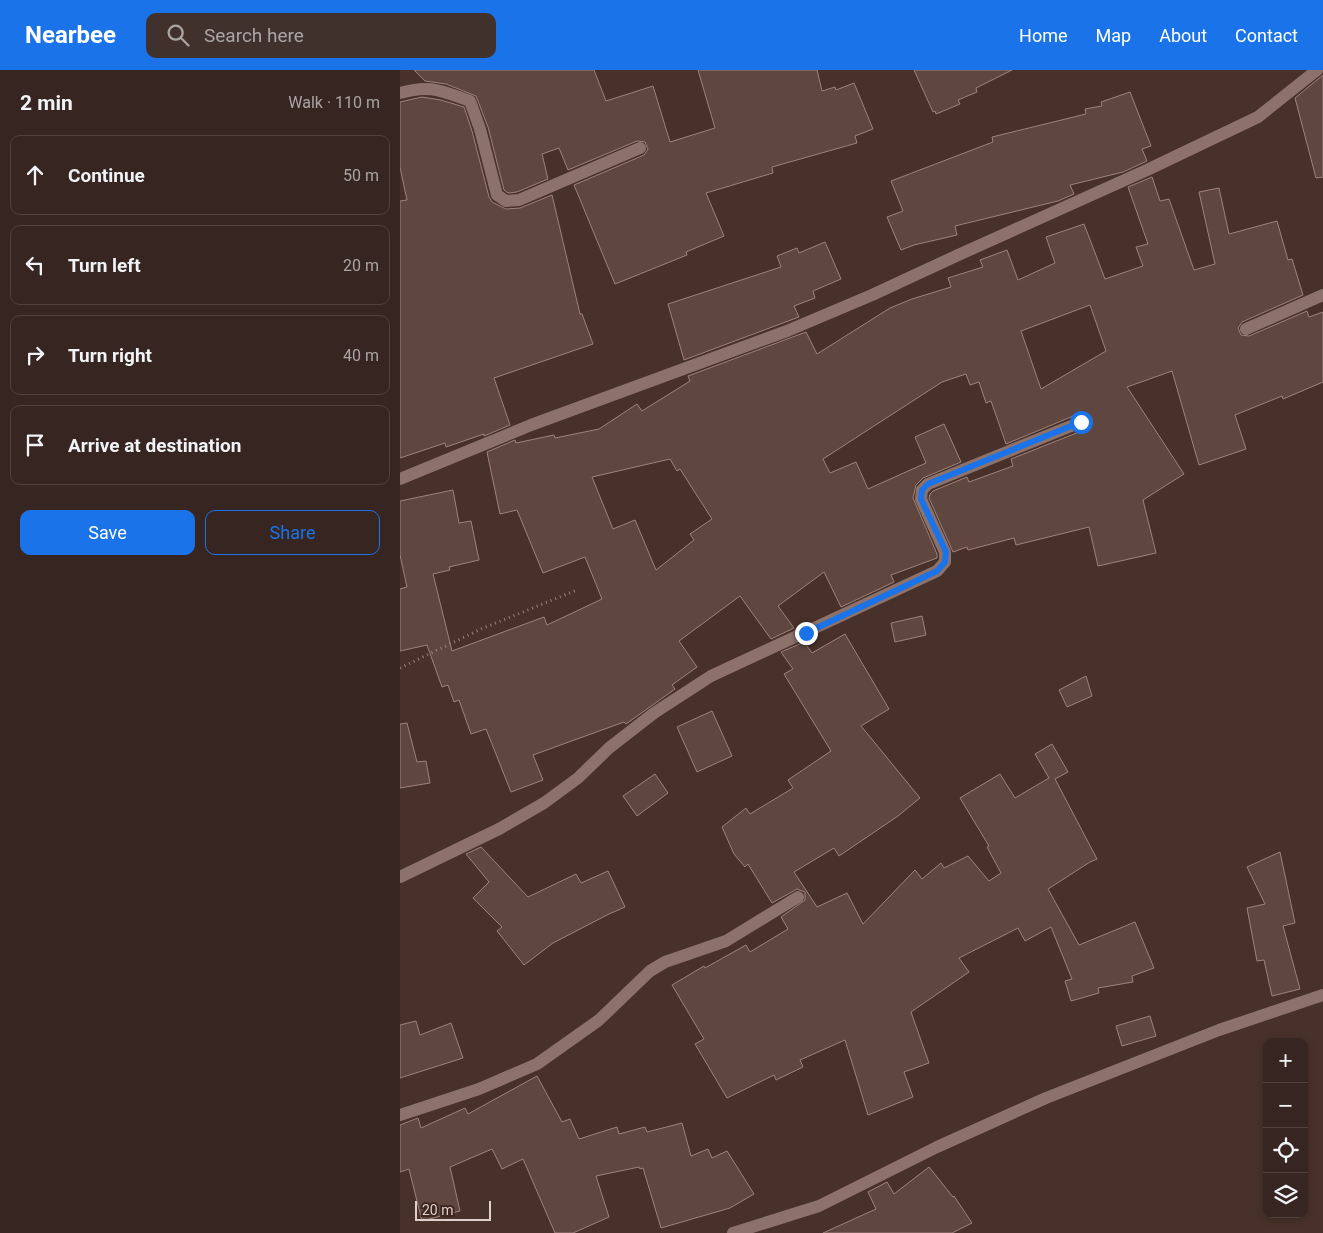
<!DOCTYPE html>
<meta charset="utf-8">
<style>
:root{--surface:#362520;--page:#41312d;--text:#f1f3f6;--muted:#aaa5a5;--line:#50423e;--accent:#1a73e8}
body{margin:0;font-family:Roboto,sans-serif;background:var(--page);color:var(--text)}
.controls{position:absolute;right:15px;bottom:15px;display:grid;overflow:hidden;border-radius:10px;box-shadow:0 2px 8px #0003}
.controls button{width:45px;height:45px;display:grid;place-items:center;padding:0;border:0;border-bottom:1px solid var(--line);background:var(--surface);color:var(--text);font:25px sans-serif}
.scale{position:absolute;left:15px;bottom:12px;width:76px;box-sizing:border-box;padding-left:5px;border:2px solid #dfd0cb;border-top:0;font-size:14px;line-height:18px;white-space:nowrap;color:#dfd0cb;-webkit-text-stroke:4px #3d2720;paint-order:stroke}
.stop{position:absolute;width:15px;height:15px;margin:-11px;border:4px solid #1a73e8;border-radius:50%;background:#fff}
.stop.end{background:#1a73e8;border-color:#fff;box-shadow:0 1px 5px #0008}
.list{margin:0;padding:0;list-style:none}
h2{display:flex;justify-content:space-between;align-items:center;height:65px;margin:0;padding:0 20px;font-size:21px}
h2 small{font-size:16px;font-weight:400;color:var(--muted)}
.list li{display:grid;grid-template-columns:32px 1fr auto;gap:15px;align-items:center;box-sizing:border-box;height:80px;margin:0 10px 10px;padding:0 10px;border:1px solid var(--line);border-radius:10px}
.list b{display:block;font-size:19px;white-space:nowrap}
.list em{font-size:16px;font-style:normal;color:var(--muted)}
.actions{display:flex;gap:10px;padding:15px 20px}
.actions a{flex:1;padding:11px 0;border:1px solid var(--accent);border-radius:10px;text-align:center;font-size:18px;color:var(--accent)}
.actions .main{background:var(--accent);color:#fff}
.icon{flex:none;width:28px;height:28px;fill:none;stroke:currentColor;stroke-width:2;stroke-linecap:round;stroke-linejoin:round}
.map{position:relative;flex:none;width:923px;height:1163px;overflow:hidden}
header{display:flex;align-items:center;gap:30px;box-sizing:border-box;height:70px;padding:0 25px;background:var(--accent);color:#fff}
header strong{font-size:24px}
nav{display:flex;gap:28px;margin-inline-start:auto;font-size:18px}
.search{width:350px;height:45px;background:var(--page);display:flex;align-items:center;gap:12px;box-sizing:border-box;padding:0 18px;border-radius:10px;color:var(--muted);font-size:19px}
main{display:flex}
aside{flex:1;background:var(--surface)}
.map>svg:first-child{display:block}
.building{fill:#5f4740;stroke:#9e837b;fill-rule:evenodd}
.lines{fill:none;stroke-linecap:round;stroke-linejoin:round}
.path{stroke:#96837d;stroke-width:3;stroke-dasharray:1 4;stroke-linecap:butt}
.minor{stroke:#8d726b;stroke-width:12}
.route{stroke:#1a73e8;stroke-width:6}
</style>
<header>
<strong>Nearbee</strong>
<div class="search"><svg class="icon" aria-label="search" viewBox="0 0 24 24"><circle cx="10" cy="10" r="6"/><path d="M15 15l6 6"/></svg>Search here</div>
<nav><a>Home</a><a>Map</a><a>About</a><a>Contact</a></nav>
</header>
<main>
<aside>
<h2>2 min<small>Walk · 110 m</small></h2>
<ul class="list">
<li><svg class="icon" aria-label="ahead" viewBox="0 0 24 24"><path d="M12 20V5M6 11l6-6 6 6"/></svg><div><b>Continue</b></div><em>50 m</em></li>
<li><svg class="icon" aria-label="left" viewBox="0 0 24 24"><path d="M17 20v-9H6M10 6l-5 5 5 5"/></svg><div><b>Turn left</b></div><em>20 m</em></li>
<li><svg class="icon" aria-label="right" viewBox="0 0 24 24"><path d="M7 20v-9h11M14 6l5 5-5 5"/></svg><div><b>Turn right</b></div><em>40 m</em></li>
<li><svg class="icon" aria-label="arrive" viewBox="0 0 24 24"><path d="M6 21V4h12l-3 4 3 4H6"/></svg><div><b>Arrive at destination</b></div></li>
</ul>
<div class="actions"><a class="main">Save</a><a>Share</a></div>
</aside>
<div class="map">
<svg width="923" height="1163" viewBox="0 0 923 1163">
<rect width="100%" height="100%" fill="#48312a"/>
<!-- building -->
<path class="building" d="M14 0H194L206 31 253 16 270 72 315 58 298 0H417L422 21 435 17 436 20 454 13 473 59 455 66 457 73 372 97 373 103 306 123 324 166 286 182 287 185 215 214 174 115 244 85 248 79 245 72 237 71 168 100 159 78 142 84 148 109 117 122 108 123 104 120 88 57 76 26 46 14 25 11Z
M514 0H612L576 18 577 22 558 30 560 34 536 44 535 41 533 42Z
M923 5V107L916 108 895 28Z
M730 22 751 76 742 79 747 91 723 102 670 115 674 124 658 131 555 156 557 165 514 175 501 180 487 147 503 141 491 111 593 72 592 67 686 44 685 39 702 36 701 32Z
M22 27 41 30 64 37 72 61 89 127 92 132 106 139 120 138 152 125 180 244H182L193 274 94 308 110 355 84 366V364L46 377 45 373 0 388V131L7 130 0 97V32Z
M752 107 760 131 769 129 794 200 815 194 799 122 819 118 829 164 877 151 888 190 892 189 903 225 842 252 838 258 841 265 849 266 907 241 909 247 923 242V312L883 329 882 326 835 345 846 379 799 395 772 301 727 317 784 404 743 430 756 483 698 496 689 457 616 475 614 468 568 480 567 477 553 482 529 428 530 424 533 421 567 407 569 412 613 396 611 389 684 360 689 353 686 346 678 344 606 374 591 331 586 333 579 312 570 315 566 304 542 312 423 389 430 403 456 392 468 419 526 393 515 367 544 354 561 392 523 408 516 415 513 428 537 484V488L491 505 494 512 441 537 424 502 378 536 394 558 371 569 340 526 279 571 297 597 272 615 275 619 226 654 224 652 133 685 143 710 111 722 86 659 71 664 59 630 54 632 48 615 42 617 27 575 0 581V519L7 517 0 485V431L53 420 59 453 71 451 79 490 49 497 50 500 33 504 52 581 144 547 147 555 202 529 185 487 143 503 117 440 100 444 87 382 115 370 116 373 154 365 155 368 199 359 237 334 242 341 290 311 288 306 406 262 417 284 490 238 512 229 551 217 548 208 583 197 580 190 607 180 618 210 655 193 646 167 684 154 705 209 743 196 736 177 748 174 728 117ZM690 235 706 281 641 319 621 261ZM270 389 277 401 280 399 312 449 290 464 294 470 256 500 235 450 213 459 192 407Z
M425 172 441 209 413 221 415 228 394 236 399 247 284 290 268 234 381 197 377 186 397 178 399 183Z
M522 546 526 565 495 572 491 553Z
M445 564 489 639 461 656 520 728 498 746 439 786 434 778 394 802 417 837 447 823 463 854 515 800 522 809 541 793 544 798 568 786 589 811 601 803 587 777 589 776 560 728 600 704 615 728 649 708 635 684 652 674 668 702 655 709 697 789 690 792 648 819 679 875 735 852 754 898 732 906 733 912 698 918 699 923 671 931 665 911 672 909 651 857 625 871 618 858 559 888 569 902 511 942 529 993 504 1002 513 1027 468 1045 445 970 400 990 403 997 376 1010 374 1005 327 1028 295 974 304 969 272 915 304 896 305 898 346 875 350 882 388 859 381 847 405 830V822L397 819 372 833 348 794 345 797 334 784 322 757 346 738 350 744 393 718 388 710 431 681 384 604 393 599 381 582 404 572 412 583Z
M686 606 692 626 667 637 659 620Z
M312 641 332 686 297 702 277 657Z
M7 653 17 692 26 691 30 713 0 718V654Z
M255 704 268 723 237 746 223 726Z
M81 777 128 827 176 804 181 813 208 801 225 837 209 844 153 873 124 895 97 861 102 857 73 828 89 812 66 784Z
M880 782 895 853 883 856 900 919 872 926 864 890 857 891 847 838 865 834 847 797Z
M750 946 756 966 722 976 716 956Z
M16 951 20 965 51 953 63 988 0 1008V955Z
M137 1006 162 1052 170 1049 179 1069 217 1057 219 1064 245 1057 247 1062 282 1053 291 1086 308 1079 312 1088 327 1081 354 1124 330 1138 261 1158 243 1098 240 1099 239 1097 196 1106 209 1147 173 1163H155L123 1089 102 1099 92 1079 50 1097 60 1141 22 1151 9 1099 0 1102V1055L18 1048 21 1058 65 1038 68 1044Z
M529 1097 553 1127 554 1126 572 1153 552 1163H423L476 1139 468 1122 487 1112 494 1124Z"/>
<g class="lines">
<!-- path -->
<path class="path" d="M0 598 81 559 177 520"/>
<!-- minor -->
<path class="minor" d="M0 23C31 14 41 21 70 31L80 59 97 125 106 131 119 130 240 78
M846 259 923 225
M0 409 131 355 387 261 472 225 556 186 747 100 858 47 917 0
M0 807 99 759 144 733 178 708 209 678 254 643 311 606 537 501 545 492V482L521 429 522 420 528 414 681 352
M0 1045 79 1019 137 994 199 950 250 901 265 892 326 871 398 827
M333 1163 419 1136 537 1077 646 1028 819 960 923 925"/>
</g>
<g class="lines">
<!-- route -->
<path class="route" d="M406 563 537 501 545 492 546 482 521 429 522 420 528 414 681 352"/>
</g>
</svg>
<div class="controls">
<button>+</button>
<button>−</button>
<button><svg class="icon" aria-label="locate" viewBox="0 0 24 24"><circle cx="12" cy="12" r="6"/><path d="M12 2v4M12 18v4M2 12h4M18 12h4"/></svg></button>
<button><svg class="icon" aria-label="layers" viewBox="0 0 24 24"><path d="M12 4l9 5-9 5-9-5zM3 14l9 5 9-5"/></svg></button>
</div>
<div class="scale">20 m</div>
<div class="stop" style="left:681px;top:352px"></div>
<div class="stop end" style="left:406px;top:563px"></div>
</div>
</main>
